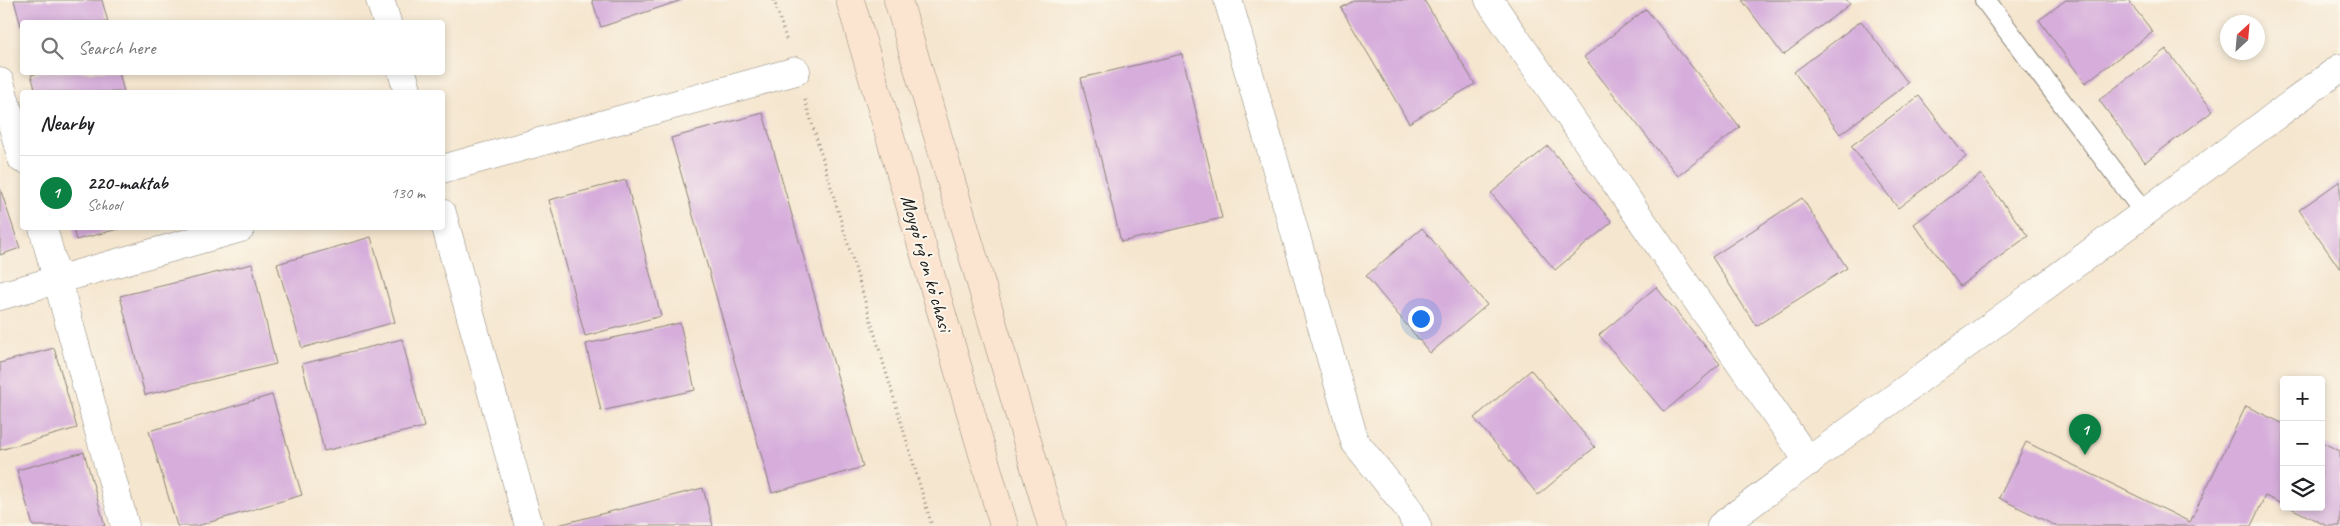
<!DOCTYPE html>
<meta charset="utf-8">
<style>
:root{--surface:#fff;--page:#f6f6f6;--text:#202124;--muted:#757577;--line:#e0e0e0;--accent:#0b8043}
body{margin:0;font-family:Caveat,sans-serif;background:var(--page);color:var(--text)}
.controls{position:absolute;right:15px;bottom:15px;display:grid;overflow:hidden;border-radius:5px;box-shadow:0 2px 8px #0003}
.controls button{width:45px;height:45px;display:grid;place-items:center;padding:0;border:0;border-bottom:1px solid var(--line);background:var(--surface);color:var(--text);font:25px sans-serif}
.compass{position:absolute;left:2220px;top:15px;width:45px;height:45px;border-radius:50%;background:var(--surface);box-shadow:0 2px 8px #0003;rotate:26deg}
.you{position:absolute;left:1420px;top:318px;width:18px;height:18px;margin:-12px;border:4px solid #fff;border-radius:50%;background:#1a73e8;box-shadow:0 0 0 8px #1a73e833}
.badge{display:grid;place-items:center;width:32px;height:32px;border-radius:50%;background:var(--accent);color:#fff;font-size:16px;font-weight:700}
.pin{position:absolute;translate:-50% -41px;filter:drop-shadow(0 1px 2px #0008)}
.pin::after{content:'';position:absolute;top:26px;width:18px;height:15px;background:inherit;clip-path:polygon(0 0,100% 0,50% 100%)}
.list{margin:0;padding:0;list-style:none}
h2{display:flex;justify-content:space-between;align-items:center;height:65px;margin:0;padding:0 20px;font-size:21px}
h2 small{font-size:16px;font-weight:400;color:var(--muted)}
.list li{display:grid;grid-template-columns:32px 1fr auto;gap:15px;align-items:center;box-sizing:border-box;height:75px;padding:0 20px;border-top:1px solid var(--line)}
.list b{display:block;font-size:19px;white-space:nowrap}
.list p{margin:0;font-size:16px;white-space:nowrap;color:var(--muted)}
.list em{font-size:16px;font-style:normal;color:var(--muted)}
.icon{flex:none;width:28px;height:28px;fill:none;stroke:currentColor;stroke-width:2;stroke-linecap:round;stroke-linejoin:round}
.map{position:relative;flex:none;width:2340px;height:526px;overflow:hidden}
.search{position:absolute;background:var(--surface);box-shadow:0 2px 8px #0003;left:20px;top:20px;width:425px;height:55px;display:flex;align-items:center;gap:12px;box-sizing:border-box;padding:0 18px;border-radius:5px;color:var(--muted);font-size:19px}
.panel{position:absolute;background:var(--surface);box-shadow:0 2px 8px #0003;left:20px;top:90px;width:425px;height:140px;border-radius:5px}
.map>svg:first-child{display:block}
.building{fill:#d6addb}
.lines{fill:none;stroke-linecap:round;stroke-linejoin:round}
.lane-casing{stroke:#888176;stroke-width:22}
.street-casing{stroke:#888176;stroke-width:29}
.secondary-casing{stroke:#888176;stroke-width:29}
.path{stroke:#888176;stroke-width:3;stroke-dasharray:1 4;stroke-linecap:butt}
.lane{stroke:#fff;stroke-width:20}
.street{stroke:#fff;stroke-width:28}
.secondary{stroke:#fce5d0;stroke-width:28}
.labels{text-anchor:middle;stroke-width:4;stroke-linejoin:round;paint-order:stroke}
.street-label{font-size:20px;fill:#1c1c1c;stroke:#fbf7ec}
</style>
<div class="map">
<svg width="2340" height="526" viewBox="0 0 2340 526">
<rect width="100%" height="100%" fill="#fbf7ec"/>
<filter id="ink" filterUnits="userSpaceOnUse"><feTurbulence type="fractalNoise" baseFrequency=".02" numOctaves="2"/><feDisplacementMap in="SourceGraphic" scale="10" xChannelSelector="R" yChannelSelector="G"/><feConvolveMatrix kernelMatrix="1 2 1 2 8 2 1 2 1" color-interpolation-filters="sRGB"/></filter>
<filter id="wash" filterUnits="userSpaceOnUse"><feTurbulence type="fractalNoise" baseFrequency=".0096" numOctaves="4" result="noise"/><feDisplacementMap in="SourceGraphic" scale="20" xChannelSelector="R" yChannelSelector="G"/><feGaussianBlur stdDeviation="1.12" result="paint"/><feColorMatrix in="noise" values="0 0 0 0 0 0 0 0 0 0 0 0 0 0 0 0 0 1.4 0 .05"/><feComposite in="paint" operator="in"/></filter>
<g filter="url(#wash)">
<rect width="100%" height="100%" fill="#f5e6cf"/>
<g id="blocks">
<!-- building -->
<path class="building" d="M14 0H102L108 22H22V30Z
M592 0H682L601 27Z
M1355 0H1424L1475 84 1409 123 1341 8Z
M1742 0H1847L1850 4 1783 55Z
M2066 0H2128L2153 32 2085 83 2039 20Z
M1646 9 1740 127 1678 176 1584 57Z
M1861 21 1908 83 1840 134 1794 72Z
M2166 49 2213 111 2145 162 2099 100Z
M1182 54 1222 218 1121 242 1081 78Z
M42 72H119L124 92H36L31 75Z
M1919 96 1966 157 1898 208 1851 146Z
M763 113 863 467 772 493 671 138Z
M1548 146 1612 222 1555 270 1491 193Z
M1981 174 2028 236 1960 286 1914 224Z
M626 180 661 316 585 336 549 200Z
M2340 181V269L2299 210Z
M0 188 20 248 0 255Z
M1802 198 1847 268 1756 326 1712 257Z
M73 228H122L76 240Z
M1422 228 1487 305 1430 353 1366 276Z
M371 237 395 322 302 348 277 264Z
M252 264 276 364 145 395 120 296Z
M1656 287 1720 364 1664 412 1599 335Z
M680 323 695 390 601 411 586 344Z
M402 339 424 427 324 451 302 364Z
M54 348 77 428 0 450V363Z
M1531 370 1595 447 1538 495 1474 418Z
M272 395 302 495 197 526H177L149 431Z
M2246 406 2284 424V505L2265 496 2251 526H2056L1999 498 2026 442 2190 522Z
M2321 442 2340 451V526H2327L2289 507H2321Z
M84 452 105 526H33L17 470Z
M703 488 713 526H558V525Z"/>
</g>
</g>
<g filter="url(#ink)">
<use href="#blocks" fill-opacity="0" stroke="#888176" stroke-width="1"/>
<g class="lines">
<defs>
<path id="lane" d="M1985 0 2145 213"/>
<path id="street" d="M380 0 387 22
M1228 0 1355 442 1408 508 1417 526
M1489 0 1809 462
M402 72 408 92
M0 82 22 159
M442 169 796 71
M442 213 529 526
M43 228 125 526
M0 296 241 228
M1721 526 2340 68"/>
<path id="secondary" d="M850 0 1004 526
M898 0 1052 526"/>
</defs>
<!-- lane casing -->
<use href="#lane" class="lane-casing"/>
<!-- street casing -->
<use href="#street" class="street-casing"/>
<!-- secondary casing -->
<use href="#secondary" class="secondary-casing"/>
<!-- path -->
<path class="path" d="M774 0 787 42
M805 100 932 526"/>
<!-- lane -->
<use href="#lane" class="lane"/>
<!-- street -->
<use href="#street" class="street"/>
<!-- secondary -->
<use href="#secondary" class="secondary"/>
</g>
</g>
<g class="labels">
<!-- street labels -->
<g class="street-label">
<text transform="translate(927 263) rotate(74)" y="7">Moyqoʻrgʻon koʻchasi</text>
</g>
</g>
</svg>
<div class="controls">
<button>+</button>
<button>−</button>
<button><svg class="icon" aria-label="layers" viewBox="0 0 24 24"><path d="M12 4l9 5-9 5-9-5zM3 14l9 5 9-5"/></svg></button>
</div>
<svg class="compass" viewBox="-18 -18 36 36"><path d="M0-13l5 13h-10z" fill="#e53935"/><path d="M0 13l5-13h-10z" fill="#757577"/></svg>
<div class="you"></div>
<div class="pin badge" style="left:2085px;top:455px">1</div>
<div class="search"><svg class="icon" aria-label="search" viewBox="0 0 24 24"><circle cx="10" cy="10" r="6"/><path d="M15 15l6 6"/></svg>Search here</div>
<section class="panel">
<h2>Nearby<small></small></h2>
<ul class="list">
<li><span class="badge">1</span><div><b>220-maktab</b><p>School</p></div><em>130 m</em></li>
</ul>
</section>
</div>
